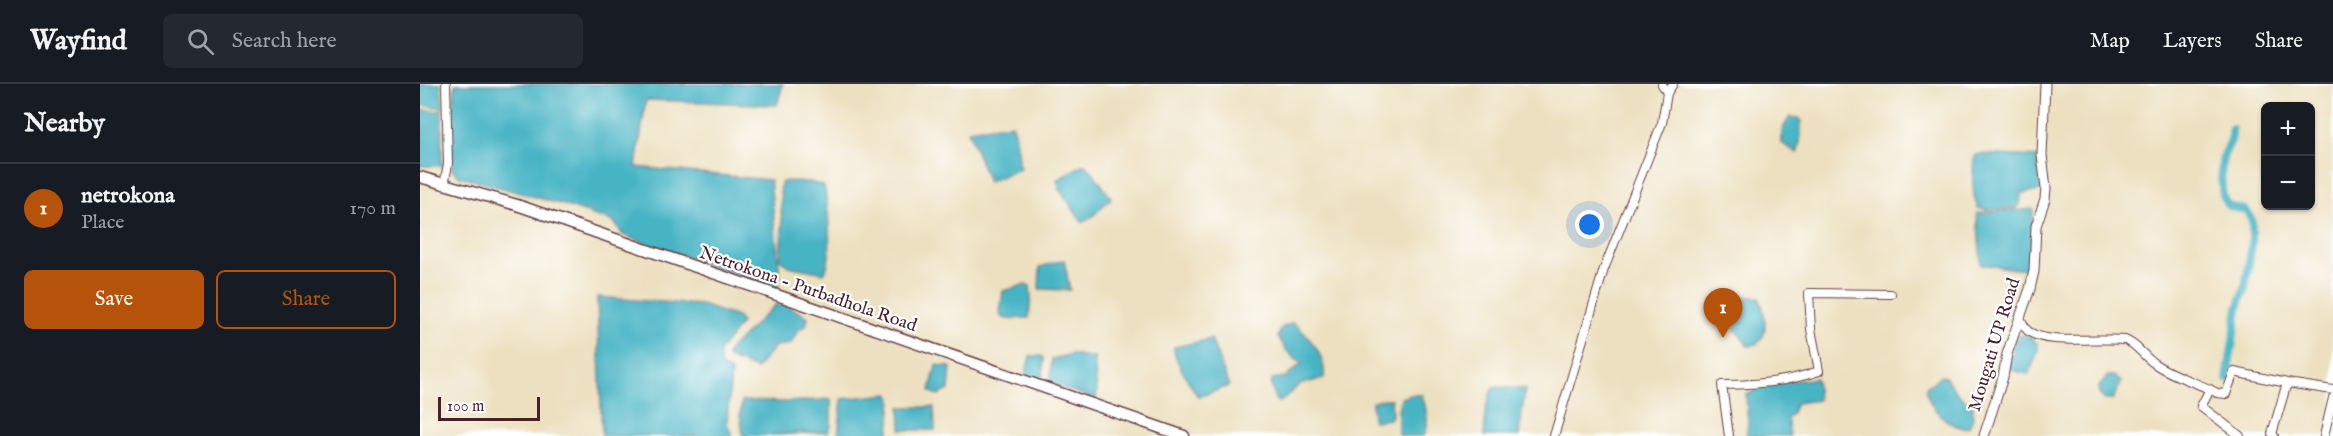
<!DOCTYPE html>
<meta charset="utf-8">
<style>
body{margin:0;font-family:"IM FELL English",serif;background:#242831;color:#f1f3f6}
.controls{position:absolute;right:18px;top:18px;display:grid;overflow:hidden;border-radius:9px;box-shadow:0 2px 4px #0004}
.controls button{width:54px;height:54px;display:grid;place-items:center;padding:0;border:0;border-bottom:2px solid #363941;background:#171b24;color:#f1f3f6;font:30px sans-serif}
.scale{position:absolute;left:18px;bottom:15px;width:102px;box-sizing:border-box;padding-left:6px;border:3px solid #4a1f2b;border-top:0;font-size:16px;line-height:21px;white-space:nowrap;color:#4a1f2b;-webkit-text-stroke:4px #fff;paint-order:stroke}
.you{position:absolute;left:1170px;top:141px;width:21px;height:21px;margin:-15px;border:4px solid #fff;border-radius:50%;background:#1a73e8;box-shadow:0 0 0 9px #1a73e833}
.badge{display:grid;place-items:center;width:39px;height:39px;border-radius:50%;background:#b45309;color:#fff;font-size:20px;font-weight:700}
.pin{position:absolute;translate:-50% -50px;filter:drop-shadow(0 2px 3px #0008)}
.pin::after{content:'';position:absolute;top:32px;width:21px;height:18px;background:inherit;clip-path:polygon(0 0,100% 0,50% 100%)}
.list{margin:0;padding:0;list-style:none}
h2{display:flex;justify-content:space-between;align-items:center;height:78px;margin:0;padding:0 24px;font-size:26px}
h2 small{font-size:20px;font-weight:400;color:#9ea1a6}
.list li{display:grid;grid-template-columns:39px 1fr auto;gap:18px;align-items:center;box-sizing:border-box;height:90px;padding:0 24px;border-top:2px solid #363941}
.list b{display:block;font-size:22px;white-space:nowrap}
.list p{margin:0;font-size:20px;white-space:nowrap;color:#9ea1a6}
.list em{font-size:20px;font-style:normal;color:#9ea1a6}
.actions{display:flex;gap:12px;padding:18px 24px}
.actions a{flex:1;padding:14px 0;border:2px solid #b45309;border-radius:9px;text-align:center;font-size:21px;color:#b45309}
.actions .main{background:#b45309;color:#fff}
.icon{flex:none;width:33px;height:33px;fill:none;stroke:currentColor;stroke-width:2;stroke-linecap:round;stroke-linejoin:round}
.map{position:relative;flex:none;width:1913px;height:352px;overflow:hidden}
header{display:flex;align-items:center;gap:36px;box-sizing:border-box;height:84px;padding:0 30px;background:#171b24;border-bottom:2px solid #363941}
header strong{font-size:28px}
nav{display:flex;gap:33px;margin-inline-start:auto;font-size:21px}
.search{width:420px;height:54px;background:#242831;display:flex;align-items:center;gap:15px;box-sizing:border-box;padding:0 21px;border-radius:9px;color:#9ea1a6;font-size:22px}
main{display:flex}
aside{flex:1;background:#171b24}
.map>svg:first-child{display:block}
.water{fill:#47b4c4;stroke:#486a78;stroke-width:1.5}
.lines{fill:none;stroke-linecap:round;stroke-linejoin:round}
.canal{stroke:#47b4c4;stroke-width:8}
.minor-casing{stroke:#623c41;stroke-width:10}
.tertiary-casing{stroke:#623c41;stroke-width:11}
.secondary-casing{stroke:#623c41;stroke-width:13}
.minor{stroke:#fff;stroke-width:8}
.tertiary{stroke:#fff;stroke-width:9}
.secondary{stroke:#fff;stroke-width:10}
.labels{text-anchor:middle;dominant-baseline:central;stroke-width:4.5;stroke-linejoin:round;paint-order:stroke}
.street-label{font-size:18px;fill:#4a1f2b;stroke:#fff}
</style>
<header>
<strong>Wayfind</strong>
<div class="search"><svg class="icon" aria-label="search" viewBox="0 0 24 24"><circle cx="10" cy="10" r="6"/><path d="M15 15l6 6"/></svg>Search here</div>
<nav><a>Map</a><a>Layers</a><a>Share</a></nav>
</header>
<main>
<aside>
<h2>Nearby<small></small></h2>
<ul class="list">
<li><span class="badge">1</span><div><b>netrokona</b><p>Place</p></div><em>170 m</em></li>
</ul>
<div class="actions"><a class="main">Save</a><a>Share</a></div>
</aside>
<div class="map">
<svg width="1913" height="352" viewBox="0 0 1913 352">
<rect width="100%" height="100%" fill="#fff"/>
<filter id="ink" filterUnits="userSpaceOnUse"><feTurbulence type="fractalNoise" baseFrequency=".0167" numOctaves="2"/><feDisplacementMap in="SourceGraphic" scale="12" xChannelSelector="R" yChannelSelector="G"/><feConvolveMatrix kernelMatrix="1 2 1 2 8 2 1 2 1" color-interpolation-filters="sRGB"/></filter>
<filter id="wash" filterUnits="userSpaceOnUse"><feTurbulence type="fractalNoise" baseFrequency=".008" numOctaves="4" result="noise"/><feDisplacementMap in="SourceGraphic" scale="24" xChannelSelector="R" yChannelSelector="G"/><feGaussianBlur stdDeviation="1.35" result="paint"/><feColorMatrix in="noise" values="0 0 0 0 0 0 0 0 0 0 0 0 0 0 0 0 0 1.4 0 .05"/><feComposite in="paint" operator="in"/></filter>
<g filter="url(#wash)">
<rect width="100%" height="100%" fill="#ede0c0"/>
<path class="water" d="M0 0H21L23 24 0 21Z
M35 0H363L357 21 226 16 216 83 350 96 360 192 357 204 203 151 194 138 144 121 39 92 32 86 33 23Z
M0 26 22 27V82H0Z
M1370 33 1377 34 1381 36 1380 61 1377 69 1362 59V46Z
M592 40C597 48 599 74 600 85L568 98 548 46Z
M1559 70 1617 73 1621 107 1601 109 1600 120 1597 124 1566 126 1558 124C1551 109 1553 89 1554 73Z
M664 80 672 87 691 114 672 133 662 138 640 106 637 96Z
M369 97 390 98 404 102C408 120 414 176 404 189L368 182 360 175 362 141 360 103 362 98Z
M1613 125 1610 184 1596 185 1561 180 1557 129Z
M644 176 650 206 619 205 620 183Z
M604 201 610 202 611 212 609 234 587 235 581 233 580 228 583 207Z
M1324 212 1339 214C1344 225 1350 250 1338 259 1335 261 1331 261 1328 262L1311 240 1314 213Z
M177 213 281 221 318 233 321 239 299 268 301 282 311 288 307 339 312 352H182Z
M355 221H366L388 233 386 242 378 246 371 260 355 262 336 285 308 274 307 271 310 265Z
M873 239C889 251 907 274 904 294L879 301 860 318 855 315 851 301 853 295 866 293 881 280 866 266 858 252 862 243Z
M1600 251 1609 252 1618 260V267L1609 290 1595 287 1589 283 1595 254Z
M791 255 809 302 778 313C771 300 753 276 754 263Z
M652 270 674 274 677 308 676 315 637 302 630 298 632 275Z
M610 272H622L624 275 622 297 605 292Z
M516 281 531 283 529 306 518 311 510 307Z
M1521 292 1525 293 1539 311 1553 322V334L1549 343C1531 347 1505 321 1506 303Z
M1688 292H1694L1701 298 1693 315H1684L1679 310 1678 304Z
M1396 294 1398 316 1376 319 1371 331 1367 334 1370 352H1326L1328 340 1326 311 1349 300Z
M1073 303 1105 305 1099 352H1064L1066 323Z
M469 310 472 315 469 349 461 352H418L422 315Z
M990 311H1002C1006 322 1010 342 1004 352H981L978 350V326L981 314Z
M411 315V341L408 348C379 349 351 352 323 352L320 330 322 317 370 318Z
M964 315H971L972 331 969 335 953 337 952 318Z
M480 323H514L515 346H481Z"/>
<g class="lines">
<path class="canal" d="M1807 295 1818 224 1825 204 1832 159V136L1826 126C1820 125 1813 124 1808 121 1800 114 1800 81 1804 71 1808 62 1813 56 1812 45"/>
</g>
</g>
<g filter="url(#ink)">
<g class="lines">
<g class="minor-casing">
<path id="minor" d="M1242 0 1247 9
M24 101 28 80 26 0
M1600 234C1602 237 1604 243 1607 246 1623 262 1682 253 1705 256 1717 260 1724 273 1735 280 1754 293 1777 298 1797 309L1806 310 1814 288 1867 299 1913 306
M1790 305 1781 322 1820 352
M1134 352 1184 185 1242 39 1247 9 1253 0
M1309 352 1302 301C1335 301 1368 298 1399 287L1391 245 1389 209 1471 210
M1854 352 1852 350 1867 299
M1904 352 1913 314"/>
</g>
<g class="tertiary-casing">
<path id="tertiary" d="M1564 352 1583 293 1587 270 1610 205 1614 187 1616 142 1625 115 1626 104 1622 71 1625 0"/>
</g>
<g class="secondary-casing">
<path id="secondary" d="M0 93 97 121 764 352"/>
</g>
<use href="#minor" class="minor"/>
<use href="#tertiary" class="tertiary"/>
<use href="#secondary" class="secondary"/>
</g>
</g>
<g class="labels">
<g class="street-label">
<text transform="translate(388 206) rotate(19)">Netrokona - Purbadhola Road</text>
<text transform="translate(1575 261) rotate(-73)">Mougati UP Road</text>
</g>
</g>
</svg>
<div class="controls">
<button>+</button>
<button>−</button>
</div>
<div class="scale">100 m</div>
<div class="you"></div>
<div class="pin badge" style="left:1303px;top:254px">1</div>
</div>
</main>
